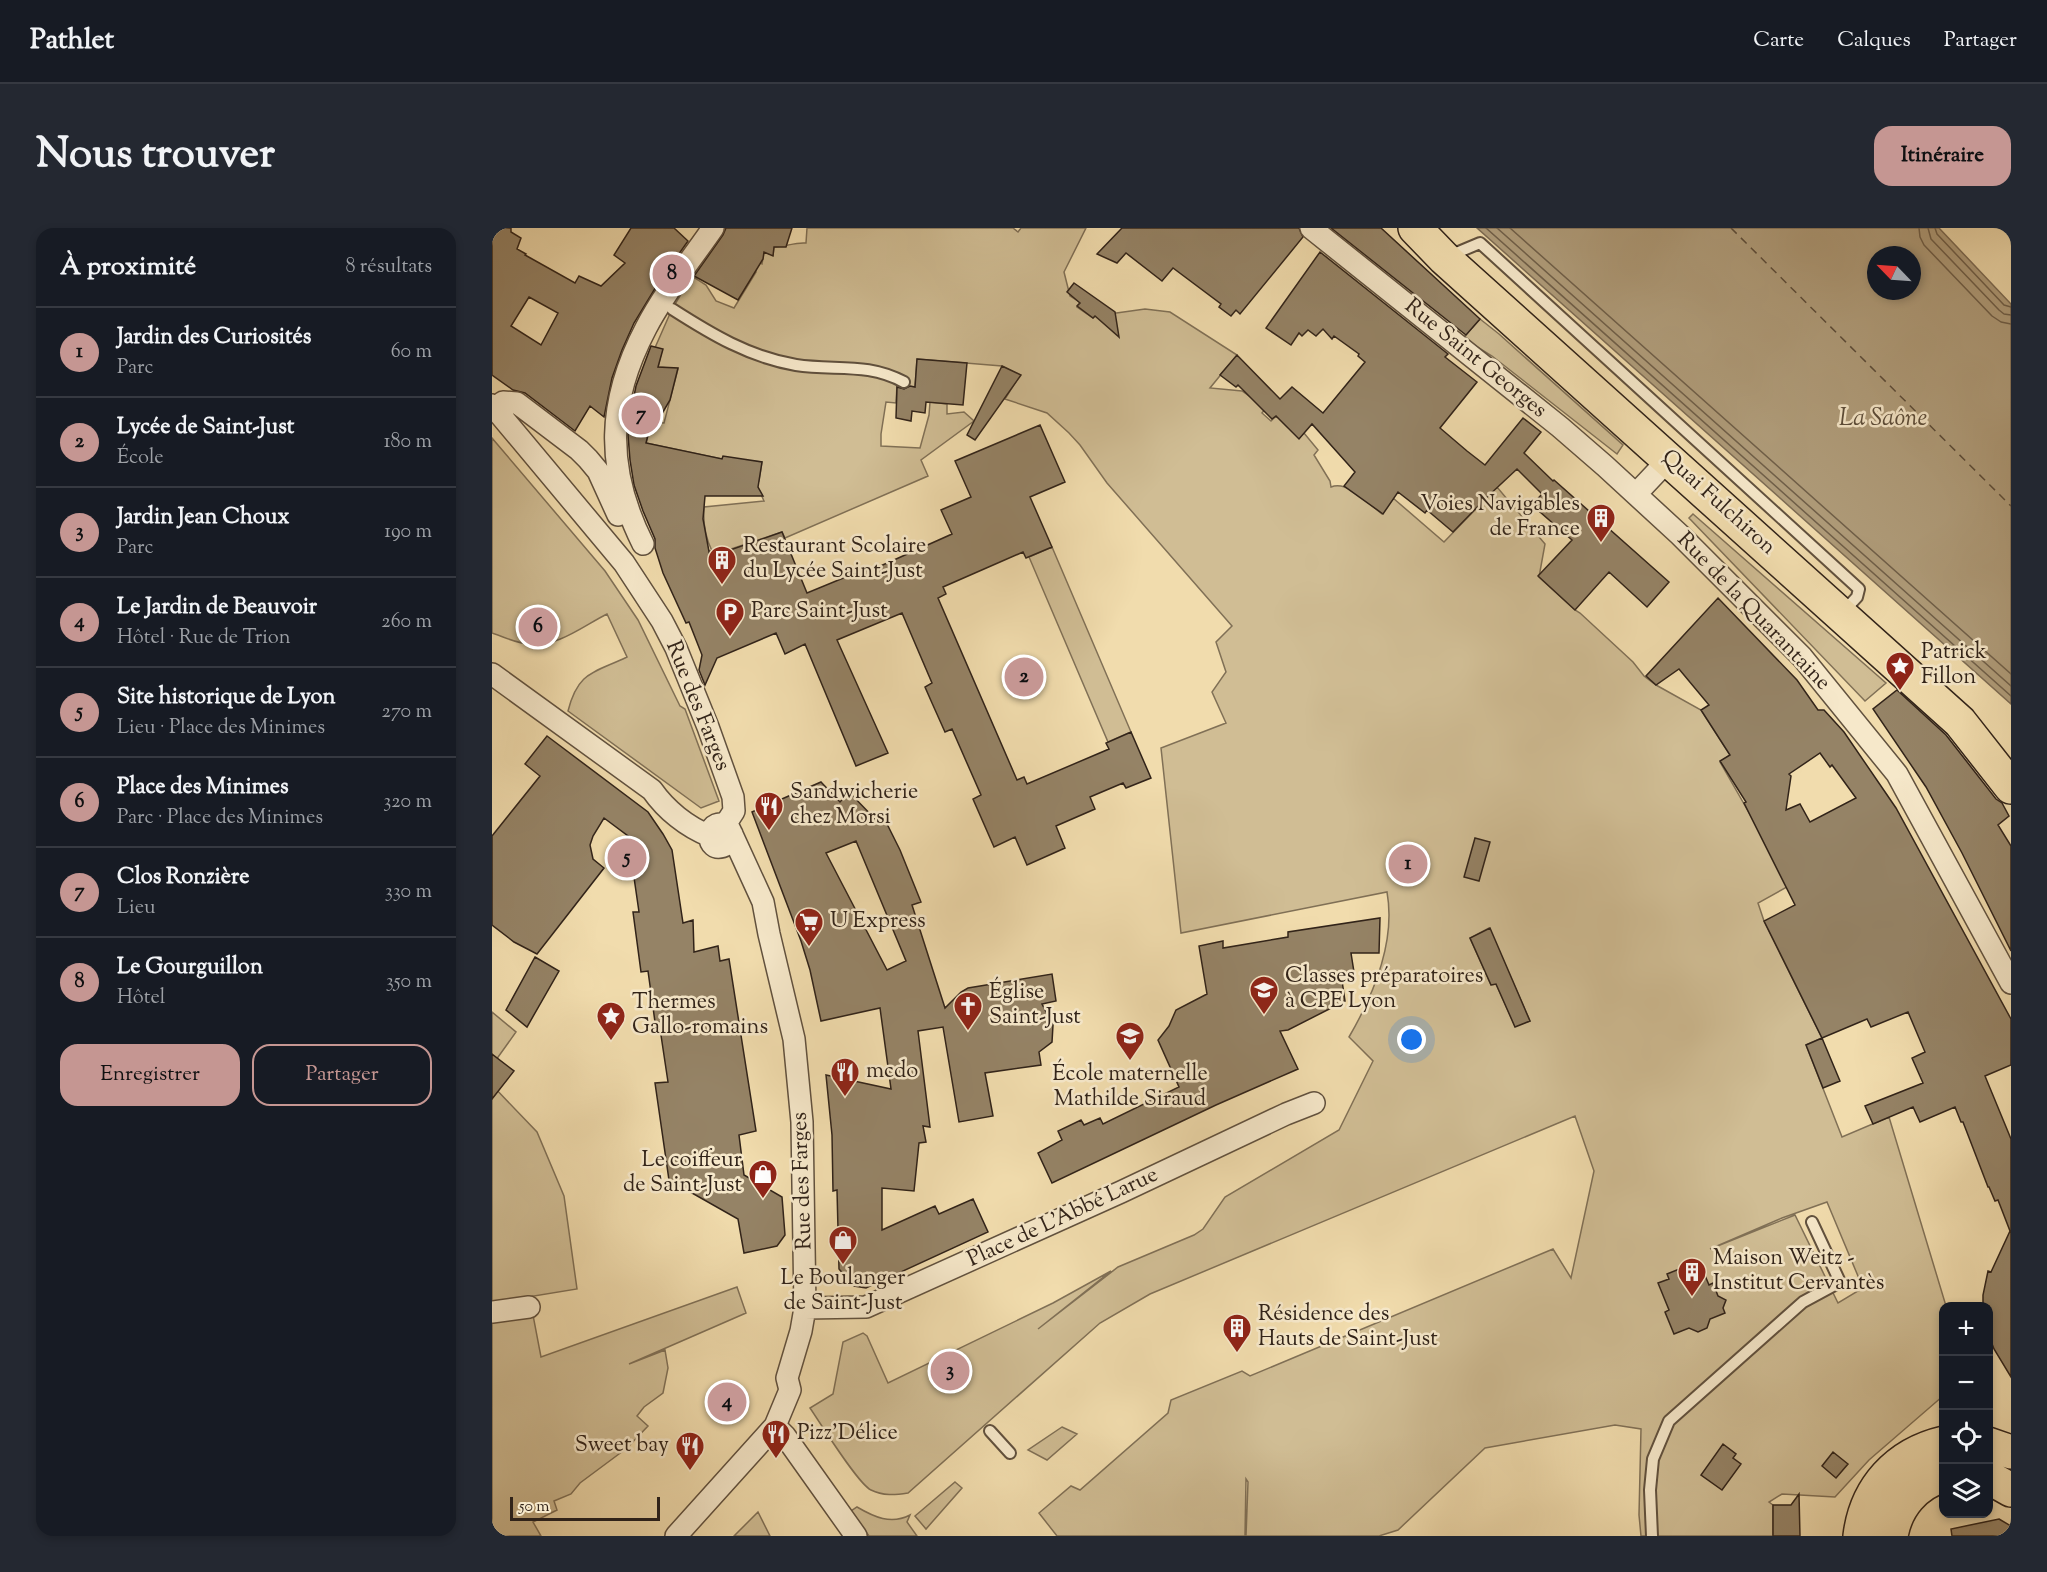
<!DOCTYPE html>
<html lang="fr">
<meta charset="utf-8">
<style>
body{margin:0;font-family:"Sorts Mill Goudy",serif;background:#242831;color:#f1f3f6}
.controls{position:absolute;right:18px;bottom:18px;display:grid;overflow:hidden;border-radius:12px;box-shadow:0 3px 9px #0003}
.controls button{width:54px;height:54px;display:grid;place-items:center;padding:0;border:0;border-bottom:2px solid #363941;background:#171b24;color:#f1f3f6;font:30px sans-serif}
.compass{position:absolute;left:1375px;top:18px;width:54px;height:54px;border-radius:50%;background:#171b24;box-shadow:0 3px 9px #0003;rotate:295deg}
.scale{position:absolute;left:18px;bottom:15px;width:150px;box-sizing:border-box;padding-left:6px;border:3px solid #312319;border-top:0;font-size:16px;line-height:21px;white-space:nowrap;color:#312319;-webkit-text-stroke:4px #f6e8ca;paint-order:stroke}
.you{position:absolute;left:920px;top:812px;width:21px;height:21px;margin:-15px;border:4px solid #fff;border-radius:50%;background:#1a73e8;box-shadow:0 0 0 9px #1a73e833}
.badge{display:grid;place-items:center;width:39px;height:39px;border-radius:50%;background:#c59692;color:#111;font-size:20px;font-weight:700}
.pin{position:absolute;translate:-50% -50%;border:3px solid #fff;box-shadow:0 2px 6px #0006}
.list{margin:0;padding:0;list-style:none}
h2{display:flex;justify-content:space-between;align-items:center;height:78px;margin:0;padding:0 24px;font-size:26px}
h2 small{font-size:20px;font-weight:400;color:#9ea1a6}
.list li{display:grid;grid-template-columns:39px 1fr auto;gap:18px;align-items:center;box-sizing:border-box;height:90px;padding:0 24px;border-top:2px solid #363941}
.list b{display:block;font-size:22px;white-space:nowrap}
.list p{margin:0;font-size:20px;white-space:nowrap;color:#9ea1a6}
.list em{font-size:20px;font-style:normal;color:#9ea1a6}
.actions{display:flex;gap:12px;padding:18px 24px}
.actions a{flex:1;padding:14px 0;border:2px solid #c59692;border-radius:18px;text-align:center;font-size:21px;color:#c59692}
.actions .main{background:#c59692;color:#111}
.icon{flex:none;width:33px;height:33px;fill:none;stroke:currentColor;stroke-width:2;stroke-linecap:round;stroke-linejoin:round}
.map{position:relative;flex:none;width:1519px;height:1308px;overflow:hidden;border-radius:18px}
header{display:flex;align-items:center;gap:36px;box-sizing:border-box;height:84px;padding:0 30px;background:#171b24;border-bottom:2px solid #363941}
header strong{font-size:28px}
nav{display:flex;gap:33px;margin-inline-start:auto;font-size:21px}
.intro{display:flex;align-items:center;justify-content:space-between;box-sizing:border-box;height:144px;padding:0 36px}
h1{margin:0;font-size:42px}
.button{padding:15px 27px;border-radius:18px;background:#c59692;color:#111;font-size:21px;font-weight:700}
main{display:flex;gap:36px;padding:0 36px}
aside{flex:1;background:#171b24;border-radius:18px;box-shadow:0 3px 9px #0003}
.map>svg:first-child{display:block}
.green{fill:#d0bd94;stroke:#807056;stroke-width:1.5;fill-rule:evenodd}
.water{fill:#b09d7b;stroke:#7d6c54;stroke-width:1.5;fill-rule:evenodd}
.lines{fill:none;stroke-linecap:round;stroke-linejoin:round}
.shore{stroke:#70604a;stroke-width:1.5}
.ferry{stroke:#5d4e3b;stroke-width:1.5;stroke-dasharray:8 6;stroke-linecap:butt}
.building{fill:#958366;stroke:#312319;stroke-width:1.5;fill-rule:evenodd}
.lane-casing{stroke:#61513e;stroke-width:14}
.street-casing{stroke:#61513e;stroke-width:24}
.primary-casing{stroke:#312319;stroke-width:36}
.lane{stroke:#f6e8ca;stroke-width:10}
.street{stroke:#f6e8ca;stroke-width:21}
.primary{stroke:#f1dcad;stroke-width:33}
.labels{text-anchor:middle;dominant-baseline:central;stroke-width:5;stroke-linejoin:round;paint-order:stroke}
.street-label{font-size:22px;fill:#312319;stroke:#f6e8ca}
.poi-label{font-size:22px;fill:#312319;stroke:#f6e8ca;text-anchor:start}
.water-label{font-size:24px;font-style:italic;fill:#5d4e3b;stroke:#f6e8ca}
</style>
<header>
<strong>Pathlet</strong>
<nav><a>Carte</a><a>Calques</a><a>Partager</a></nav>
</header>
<div class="intro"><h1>Nous trouver</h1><a class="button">Itinéraire</a></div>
<main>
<aside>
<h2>À proximité<small>8 résultats</small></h2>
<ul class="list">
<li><span class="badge">1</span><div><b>Jardin des Curiosités</b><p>Parc</p></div><em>60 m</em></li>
<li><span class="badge">2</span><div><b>Lycée de Saint-Just</b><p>École</p></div><em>180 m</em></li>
<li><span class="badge">3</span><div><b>Jardin Jean Choux</b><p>Parc</p></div><em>190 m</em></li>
<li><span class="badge">4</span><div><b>Le Jardin de Beauvoir</b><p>Hôtel · Rue de Trion</p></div><em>260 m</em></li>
<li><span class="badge">5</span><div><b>Site historique de Lyon</b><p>Lieu · Place des Minimes</p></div><em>270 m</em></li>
<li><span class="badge">6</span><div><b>Place des Minimes</b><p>Parc · Place des Minimes</p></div><em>320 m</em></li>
<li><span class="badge">7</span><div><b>Clos Ronzière</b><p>Lieu</p></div><em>330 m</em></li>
<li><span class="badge">8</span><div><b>Le Gourguillon</b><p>Hôtel</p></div><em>350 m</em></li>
</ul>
<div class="actions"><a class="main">Enregistrer</a><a>Partager</a></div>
</aside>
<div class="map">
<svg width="1519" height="1308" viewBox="0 0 1519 1308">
<rect width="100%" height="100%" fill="#f1dcad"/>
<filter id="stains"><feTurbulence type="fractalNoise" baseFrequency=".00333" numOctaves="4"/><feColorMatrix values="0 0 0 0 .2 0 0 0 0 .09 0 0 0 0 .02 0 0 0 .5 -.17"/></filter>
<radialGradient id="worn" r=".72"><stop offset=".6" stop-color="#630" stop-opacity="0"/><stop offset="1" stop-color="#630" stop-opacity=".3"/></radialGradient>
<path class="green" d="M315 0H521L526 4 529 0H594L572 44 578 68 588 74 585 79 601 90 603 88 653 81 678 84 745 127 718 160 750 163 774 180 770 185 779 193 784 188 812 205 826 222 822 227 838 253 839 259C856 252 877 276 890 286L901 270 952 314 1005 259 1053 316 1047 349 1083 382 1088 385 1141 434 1152 448 1164 457 1209 482 1238 527 1228 534 1271 609 1295 659 1266 675 1272 693 1330 810 1314 817 1350 909 1397 889 1454 1078H1452L1451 1168 1377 1232 1343 1269 1290 1266 1277 1274 1281 1277V1308H1149L1147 1287 1149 1201 1123 1197 993 1220 906 1302 887 1308H754L756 1254 754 1251 753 1308H565L547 1285 579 1258 588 1262 676 1185 679 1172 750 1143 758 1148 1061 1021 1079 1050 1102 943 1083 888 658 1066 608 1095 416 1265C403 1267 391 1268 379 1262 366 1256 329 1196 318 1180L341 1166 351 1114 371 1105 375 1108 396 1155 561 1075 619 1043 546 1101 626 1039 702 1007 711 1001 733 969 847 902 881 833 857 809C882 766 904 714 895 664L689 705 669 520 734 495 720 464 734 444 724 414 740 398 615 255 588 217 577 205 555 185 513 171 528 147 510 138 425 131 423 159 405 157 404 175 394 174 389 206V218L428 220 437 187 438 174 455 176V186L472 184 482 193 429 232 436 248 293 310 290 304 215 329 213 322 220 323C213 309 211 294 212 279L272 273 263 253H267L270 234 230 231 154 215 159 194 172 195 186 141 166 139 170 122H162L180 81 200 48 214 57 224 73 242 80 264 44 262 32 270 36 272 24 281 27 282 19C294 19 302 14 314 15ZM997 700 1038 793 1023 798 1004 756 999 757 978 710ZM1335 974 1371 1060 1346 1075 1303 987 1218 1021 1290 990Z
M988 91 1007 106 1131 217 1125 226 1000 128 971 110Z
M0 210 113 343 146 392 188 478 193 481 227 573 209 580 76 483C86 443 102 445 135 429L115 386C91 398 65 420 36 416 24 415 12 409 0 405Z
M1201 286 1394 455 1373 473 1197 290Z
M560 319 639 504 616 514 537 329Z
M0 784 24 804 4 832 0 829Z
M0 857 45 904 72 968 85 1061 0 1075Z
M245 1059 254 1085 137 1136 173 1122 176 1140 171 1165 152 1179 145 1188 156 1198 135 1220 88 1255 79 1266 62 1273 65 1282 41 1294 49 1308H0V1093L41 1087 49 1129Z
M570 1199 585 1206 555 1232 536 1222Z
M463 1254 470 1260 434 1301 423 1288Z
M365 1279C382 1289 399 1297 418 1287L415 1294 425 1308H377L359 1283Z
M266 1284 278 1308H242Z"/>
<path class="water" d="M985 0H1447L1519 76V476ZM1384 27H1420V63H1384Z"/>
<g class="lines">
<path class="shore" d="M994 0 1519 468
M1005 0 1519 458
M1018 0 1519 446
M1427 0 1428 9 1432 17 1500 88 1509 94 1519 96
M1436 0 1439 11 1507 82 1512 86 1519 87
M1443 0 1445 6 1512 77 1519 79"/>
<path class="ferry" d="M1239 0 1519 278"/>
</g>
<path class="building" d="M0 0H19V4L29 10 25 21 34 26 33 27 83 55 87 48 109 58 133 35 122 27 139 0H182L196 13 167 54 142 95 130 122 120 150 112 189 98 178 83 203 33 165 21 162 0 147ZM37 69 66 85 49 117 19 98Z
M234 0H300L294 19H282L281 28 272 24 271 31 246 72 202 48 231 7Z
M630 0H807L811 9 748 86 744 82 739 88 727 79 729 76 681 40 670 53 634 25 625 35 605 26Z
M839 0H889L988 91 974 107Z
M828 24 956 126 953 129 985 154 948 200 975 223 993 237 1031 190 1049 204 1032 225 1061 253 1062 252 1177 354 1155 379 1117 344 1083 382 1046 348 1080 312 1040 277 1050 266 1025 241 994 270 961 304 935 282 933 285 906 264 891 286 852 258 863 244 820 196 807 211 784 188 780 191 746 157 744 159 728 147 745 127 788 171 800 159 831 185 873 134 866 128 867 126 842 108 840 111 831 101 824 108 816 102 810 108 807 105 799 117 774 100Z
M582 55 623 84 627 109 603 88 601 90 585 78 588 75 575 64Z
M159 118 171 121 166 139 186 140 178 172 171 184 163 180 154 215 230 231 231 228 270 234 266 259 271 268H213L211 291 218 329 290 304 315 365 361 346 384 340 460 306 449 282 479 269 463 233 548 197 573 254 538 269 560 319 534 330 531 324 451 359 454 366 446 370 525 552 532 549 535 556 617 521 614 515 639 504 659 550 634 560 631 555 598 569 603 581 564 598 573 620 535 637 523 609 502 619 481 571 489 567 460 501 453 504 440 475 433 459 440 455 410 385 345 412 396 525 364 538 313 416 293 426 284 405 225 430 213 457 207 442 210 427 197 394 194 395 171 345 163 320V311L151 283 142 257 138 232 136 207 139 183 144 158Z
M425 131 475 135 471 177 434 174 433 185 420 183 419 193 404 190 405 159 412 161 418 158 423 159Z
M510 138 529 147 483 212 475 207Z
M1226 370 1305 452 1326 482H1332L1352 504 1404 580 1519 791V837L1493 848 1519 911V1149L1502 1121 1497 1108V1078H1491V1067L1496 1043 1499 1044 1518 1003 1506 972 1503 973 1497 959H1496L1471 894H1469L1463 879 1428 894 1421 879 1381 896 1373 878 1431 855 1420 830 1433 824 1416 784 1379 799 1375 791 1330 810 1272 693 1303 677 1252 575 1254 574 1228 533 1238 527 1209 482 1217 477 1187 441 1164 457 1154 448ZM1328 525 1338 539 1340 537 1364 570 1318 594 1308 576 1294 582 1299 548 1297 546Z
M1405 462 1454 507 1504 571 1510 575 1517 588 1506 597 1519 618V723L1470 625 1434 559 1381 481Z
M55 508 156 584 171 606 180 622 191 695 201 692 202 724 226 718 228 733 237 731 264 903 247 907 252 947 290 969 293 1007 285 1018 252 1025 246 991 177 952 163 855 176 854 167 794H163L156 743 149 744 141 684H147L136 608 112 590 101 608 98 617 101 631 112 640 45 726 22 714 0 697V608L48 548 33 536Z
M329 554 348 574 357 564 387 595 393 592 408 622 429 674 420 677 453 780 469 764 476 760 560 746 564 773 550 776 561 797 560 814 547 824 549 837 493 845 501 888 467 894 451 799 426 803 438 899 431 898 434 914 427 915 422 963 390 960V1002L443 978 447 986 481 971 496 1004 374 1060 362 1058 347 1041 345 962 341 963 340 907 334 847 399 861 388 780 329 793 318 742 309 713 260 584ZM364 613 414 733 395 742 334 625Z
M983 610 998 614 987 653 972 649Z
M888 690 887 725H859L862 744 849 746 853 773 796 802 788 803 806 841 724 877 560 955 546 925 570 912 566 903 589 892 592 897 608 890 611 896 687 859 666 812 677 798 684 782 715 766 707 718 731 713V720L796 709V704Z
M998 700 1038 793 1023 799 1004 756 999 757 978 710Z
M43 729 67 743 35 799 14 782Z
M1330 810 1348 853 1331 860 1314 817Z
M0 826 22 843 0 871Z
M1207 1033 1217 1057 1221 1055 1226 1068 1234 1072 1231 1080 1233 1085 1218 1091 1215 1100 1206 1104 1197 1100 1182 1106 1173 1084 1177 1082 1166 1055 1177 1051 1175 1046Z
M1231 1216 1244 1226 1241 1230 1249 1236 1230 1262 1209 1247Z
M1341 1224 1356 1236 1344 1250 1330 1238Z
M1307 1266 1308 1308H1281V1277H1299Z
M1507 1291 1519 1298V1308H1460L1459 1301Z"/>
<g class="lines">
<g class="lane-casing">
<path id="lane" d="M957 28 988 15 1367 361 1365 369 1351 384
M180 81C219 106 257 129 304 137 343 143 375 134 412 154
M498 1203 518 1225
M1160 1308 1158 1262 1161 1231 1177 1193 1311 1074 1348 1054 1320 994"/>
</g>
<g class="street-casing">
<path id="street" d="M819 0 1068 199 1113 238 1188 307 1310 429 1405 546 1519 755
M0 177 132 335 170 393 184 420 216 499 241 569 242 583 233 597
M3 181 11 174 25 175 87 222 96 231 106 243 126 287
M1144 266 1177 231
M151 316C113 240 115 174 154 100 172 65 199 32 221 0
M0 446 160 562C174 582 195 599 218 608
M313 1080 374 1079 629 964 794 886 822 875
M0 1084 37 1079
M283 1198 293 1208 364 1308
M184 1308 283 1198 298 1162 295 1150 309 1103 313 1080 310 894 302 811 277 706 271 674 238 602C216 579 208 632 236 616L240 606"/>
</g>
<g class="primary-casing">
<path id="primary" d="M923 0 952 30 1468 494 1519 559
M1496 1216 1519 1224
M1496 1249 1519 1262
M1368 1308C1374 1260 1405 1226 1452 1215
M1399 1308C1404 1278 1423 1256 1452 1247"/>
</g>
<use href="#lane" class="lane"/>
<use href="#street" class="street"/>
<use href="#primary" class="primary"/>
</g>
<defs>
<g id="building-pin" transform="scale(1.5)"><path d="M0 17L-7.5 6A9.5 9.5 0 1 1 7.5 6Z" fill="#8f2418" stroke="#f6e8ca"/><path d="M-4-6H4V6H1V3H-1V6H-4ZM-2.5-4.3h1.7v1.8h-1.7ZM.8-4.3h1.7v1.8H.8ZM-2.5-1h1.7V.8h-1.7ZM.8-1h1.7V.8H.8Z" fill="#fff"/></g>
<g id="parking-pin" transform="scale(1.5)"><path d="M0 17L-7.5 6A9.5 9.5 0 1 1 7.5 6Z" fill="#8f2418" stroke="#f6e8ca"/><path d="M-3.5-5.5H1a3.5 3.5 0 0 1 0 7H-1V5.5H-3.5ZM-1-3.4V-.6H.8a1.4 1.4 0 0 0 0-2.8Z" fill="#fff"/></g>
<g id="sight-pin" transform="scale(1.5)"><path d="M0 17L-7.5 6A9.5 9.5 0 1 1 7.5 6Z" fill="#8f2418" stroke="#f6e8ca"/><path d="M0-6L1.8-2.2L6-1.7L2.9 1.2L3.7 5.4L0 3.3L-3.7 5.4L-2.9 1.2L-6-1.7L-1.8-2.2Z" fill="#fff"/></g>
<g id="restaurant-pin" transform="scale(1.5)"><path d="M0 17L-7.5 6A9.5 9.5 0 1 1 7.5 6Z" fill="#8f2418" stroke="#f6e8ca"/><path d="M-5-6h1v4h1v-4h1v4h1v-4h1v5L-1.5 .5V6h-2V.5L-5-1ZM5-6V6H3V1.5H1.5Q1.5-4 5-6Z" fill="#fff"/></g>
<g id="supermarket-pin" transform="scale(1.5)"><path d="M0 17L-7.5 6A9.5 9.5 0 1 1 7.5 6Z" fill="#8f2418" stroke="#f6e8ca"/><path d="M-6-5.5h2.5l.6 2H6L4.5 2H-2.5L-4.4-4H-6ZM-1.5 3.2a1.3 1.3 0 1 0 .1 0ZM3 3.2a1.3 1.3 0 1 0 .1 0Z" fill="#fff"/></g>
<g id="university-pin" transform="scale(1.5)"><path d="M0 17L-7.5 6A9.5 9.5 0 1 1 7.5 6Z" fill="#8f2418" stroke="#f6e8ca"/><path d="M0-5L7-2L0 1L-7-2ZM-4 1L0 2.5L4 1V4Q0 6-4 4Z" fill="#fff"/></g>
<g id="church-pin" transform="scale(1.5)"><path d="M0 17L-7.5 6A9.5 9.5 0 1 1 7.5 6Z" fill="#8f2418" stroke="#f6e8ca"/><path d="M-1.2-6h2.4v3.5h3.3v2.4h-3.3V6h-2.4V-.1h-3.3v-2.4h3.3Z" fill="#fff"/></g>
<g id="school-pin" transform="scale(1.5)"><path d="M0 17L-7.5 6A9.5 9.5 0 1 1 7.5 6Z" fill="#8f2418" stroke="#f6e8ca"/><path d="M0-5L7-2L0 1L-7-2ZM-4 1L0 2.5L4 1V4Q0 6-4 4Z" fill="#fff"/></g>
<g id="shop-pin" transform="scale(1.5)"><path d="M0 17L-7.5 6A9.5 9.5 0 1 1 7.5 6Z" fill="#8f2418" stroke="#f6e8ca"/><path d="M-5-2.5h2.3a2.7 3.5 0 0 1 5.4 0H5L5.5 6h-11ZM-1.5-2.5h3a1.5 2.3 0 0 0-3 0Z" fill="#fff"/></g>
</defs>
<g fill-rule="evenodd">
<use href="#building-pin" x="1109" y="290"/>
<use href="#building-pin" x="230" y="332"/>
<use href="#parking-pin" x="238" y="384"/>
<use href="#sight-pin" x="1408" y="438"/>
<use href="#restaurant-pin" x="277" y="578"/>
<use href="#supermarket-pin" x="317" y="694"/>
<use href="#university-pin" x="772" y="762"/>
<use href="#church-pin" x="476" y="778"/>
<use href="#sight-pin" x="119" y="788"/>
<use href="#school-pin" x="638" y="808"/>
<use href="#restaurant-pin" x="353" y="844"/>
<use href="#shop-pin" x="271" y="946"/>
<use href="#shop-pin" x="351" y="1012"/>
<use href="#building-pin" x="1200" y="1044"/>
<use href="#building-pin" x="745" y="1100"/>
<use href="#restaurant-pin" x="284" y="1206"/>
<use href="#restaurant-pin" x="198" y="1218"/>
</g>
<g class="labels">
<g class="street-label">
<text transform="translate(983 131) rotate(39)">Rue Saint Georges</text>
<text transform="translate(1226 275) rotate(42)">Quai Fulchiron</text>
<text transform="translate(1261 384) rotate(46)">Rue de la Quarantaine</text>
<text transform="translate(205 478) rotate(68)">Rue des Farges</text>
<text transform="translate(311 953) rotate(-92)">Rue des Farges</text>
<text transform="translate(571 990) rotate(-25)">Place de L'Abbé Larue</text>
</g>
<g class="poi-label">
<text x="1088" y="277" text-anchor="end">Voies Navigables<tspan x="1088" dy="25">de France</tspan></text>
<text x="251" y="319">Restaurant Scolaire<tspan x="251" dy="25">du Lycée Saint-Just</tspan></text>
<text x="259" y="384">Parc Saint-Just</text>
<text x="1429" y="425">Patrick<tspan x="1429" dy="25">Fillon</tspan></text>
<text x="298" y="565">Sandwicherie<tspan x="298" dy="25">chez Morsi</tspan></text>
<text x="338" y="694">U Express</text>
<text x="793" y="749">Classes préparatoires<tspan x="793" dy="25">à CPE Lyon</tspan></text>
<text x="497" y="765">Église<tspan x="497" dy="25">Saint-Just</tspan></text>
<text x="140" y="775">Thermes<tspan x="140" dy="25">Gallo-romains</tspan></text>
<text x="374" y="844">mcdo</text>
<text x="638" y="847" text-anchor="middle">École maternelle<tspan x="638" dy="25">Mathilde Siraud</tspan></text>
<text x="250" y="933" text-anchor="end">Le coiffeur<tspan x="250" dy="25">de Saint-Just</tspan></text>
<text x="1221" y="1031">Maison Weitz -<tspan x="1221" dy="25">Institut Cervantès</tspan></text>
<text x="351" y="1051" text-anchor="middle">Le Boulanger<tspan x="351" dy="25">de Saint-Just</tspan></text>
<text x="766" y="1087">Résidence des<tspan x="766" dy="25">Hauts de Saint-Just</tspan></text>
<text x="305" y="1206">Pizz'Délice</text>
<text x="177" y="1218" text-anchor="end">Sweet bay</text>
</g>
<g class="water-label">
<text x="1391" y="191">La Saône</text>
</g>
</g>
<rect width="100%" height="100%" filter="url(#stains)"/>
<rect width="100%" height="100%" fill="url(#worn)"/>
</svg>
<div class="controls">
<button>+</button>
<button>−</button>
<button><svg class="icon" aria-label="locate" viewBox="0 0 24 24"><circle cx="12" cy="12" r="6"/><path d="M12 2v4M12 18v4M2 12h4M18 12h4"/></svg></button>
<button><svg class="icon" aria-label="layers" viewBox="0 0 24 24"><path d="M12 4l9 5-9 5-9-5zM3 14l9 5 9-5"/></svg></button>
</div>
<svg class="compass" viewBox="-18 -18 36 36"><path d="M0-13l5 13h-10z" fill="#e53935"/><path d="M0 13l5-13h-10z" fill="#9ea1a6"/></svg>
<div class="scale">50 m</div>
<div class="you"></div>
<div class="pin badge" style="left:916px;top:636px">1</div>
<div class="pin badge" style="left:532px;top:449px">2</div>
<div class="pin badge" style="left:458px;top:1143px">3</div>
<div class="pin badge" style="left:235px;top:1174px">4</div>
<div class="pin badge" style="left:135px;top:630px">5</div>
<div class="pin badge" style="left:46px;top:399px">6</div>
<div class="pin badge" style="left:149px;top:187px">7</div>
<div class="pin badge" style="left:180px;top:46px">8</div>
</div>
</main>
